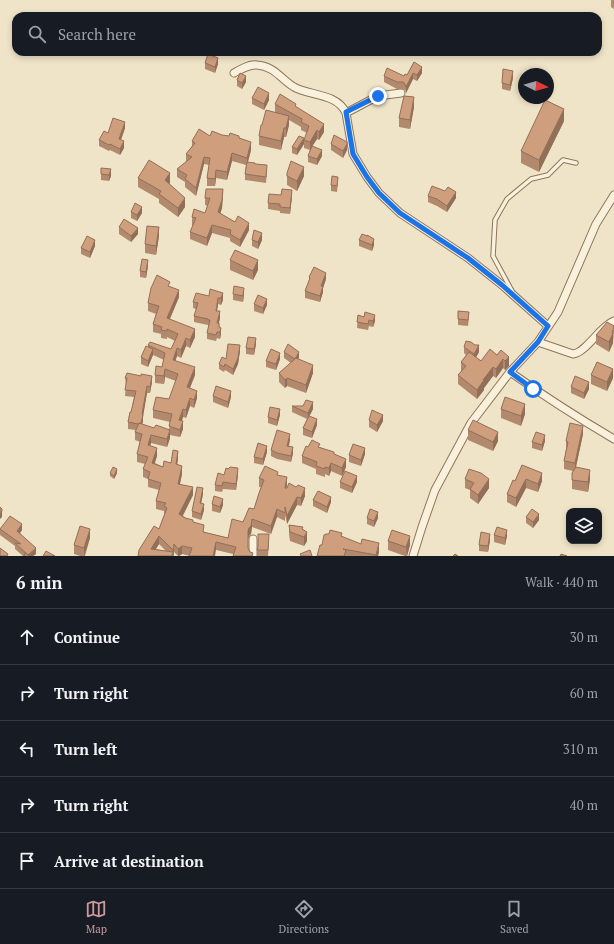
<!DOCTYPE html>
<meta charset="utf-8">
<style>
body{margin:0;font-family:"PT Serif",serif;background:#242831;color:#f1f3f6}
.controls{position:absolute;right:12px;bottom:12px;display:grid;overflow:hidden;border-radius:8px;box-shadow:0 2px 6px #0003}
.controls button{width:36px;height:36px;display:grid;place-items:center;padding:0;border:0;border-bottom:1px solid #363941;background:#171b24;color:#f1f3f6;font:20px sans-serif}
.compass{position:absolute;left:518px;top:68px;width:36px;height:36px;border-radius:50%;background:#171b24;box-shadow:0 2px 6px #0003;rotate:95deg}
.stop{position:absolute;width:12px;height:12px;margin:-9px;border:3px solid #1a73e8;border-radius:50%;background:#fff}
.stop.end{background:#1a73e8;border-color:#fff;box-shadow:0 1px 4px #0008}
.list{margin:0;padding:0;list-style:none}
h2{display:flex;justify-content:space-between;align-items:center;height:52px;margin:0;padding:0 16px;font-size:17px}
h2 small{font-size:13px;font-weight:400;color:#9ea1a6}
.list li{display:grid;grid-template-columns:26px 1fr auto;gap:12px;align-items:center;box-sizing:border-box;height:56px;padding:0 16px;border-top:1px solid #363941}
.list b{display:block;font-size:15px;white-space:nowrap}
.list em{font-size:13px;font-style:normal;color:#9ea1a6}
.icon{flex:none;width:22px;height:22px;fill:none;stroke:currentColor;stroke-width:2;stroke-linecap:round;stroke-linejoin:round}
.map{position:relative;flex:none;width:614px;height:556px;overflow:hidden}
.search{position:absolute;background:#171b24;box-shadow:0 2px 6px #0003;left:12px;right:12px;top:12px;height:44px;display:flex;align-items:center;gap:10px;box-sizing:border-box;padding:0 14px;border-radius:12px;color:#9ea1a6;font-size:15px}
.sheet{height:332px;background:#171b24}
nav{display:flex;justify-content:space-around;align-items:center;box-sizing:border-box;height:56px;border-top:1px solid #363941;background:#171b24;font-size:11px;color:#9ea1a6}
nav a{display:grid;justify-items:center;gap:2px}
nav .on{color:#cc999b}
.map>svg:first-child{display:block}
.lines{fill:none;stroke-linecap:round;stroke-linejoin:round}
.lane-casing{stroke:#8d765c;stroke-width:5.5}
.street-casing{stroke:#8d765c;stroke-width:9}
.lane{stroke:#faf1dc;stroke-width:3.5}
.street{stroke:#faf1dc;stroke-width:7}
.wall{fill:#b2896c;fill-rule:evenodd}
.shaded-wall{fill:#916f58}
.building{fill:#cf9f7d;stroke:#916f58}
.route{stroke:#1a73e8;stroke-width:5}
</style>
<div class="map">
<svg width="614" height="556" viewBox="0 0 614 556">
<rect width="100%" height="100%" fill="#f0e4c8"/>
<g class="lines">
<g class="lane-casing">
<path id="lane" d="M512 291 493 256 495 220 507 199 531 179 548 175 563 160 576 163"/>
</g>
<g class="street-casing">
<path id="street" d="M234 73C241 69 249 64 257 65 274 66 281 79 294 87 310 96 337 93 346 113L353 154 367 177 379 193 400 213 468 258 502 285 548 326
M346 113 378 96 401 93
M538 342 573 354C587 352 599 327 614 321
M510 372C544 396 578 418 614 439
M253 539V556
M413 556 422 527 435 490 471 423 510 372 538 342 558 312 596 224 614 195"/>
</g>
<use href="#lane" class="lane"/>
<use href="#street" class="street"/>
</g>
<path class="wall" d="M611 0H614V9L611 7Z
M414 62 422 73 417 81 413 79 406 93 405 90 403 89H397L384 82V76H404L407 75Z
M205 63 218 64 215 73 205 69Z
M513 78 510 91 502 89V83Z
M237 80 246 82 242 89 237 86Z
M252 98 269 100 264 110 252 104Z
M275 104 296 107 324 132 319 140 317 139 312 146 322 156 317 165 308 162V156L310 150 304 148V140L307 133 301 130V127L289 120V125L286 137H284L281 150 259 145V136L262 125 275 112Z
M414 107 410 129 399 127V118Z
M564 121 539 172 521 163V151Z
M125 128 121 140 124 148 120 155 110 150 109 151 99 146V140L108 133Z
M222 135 239 138 251 150 248 162 255 164 267 172 266 183 245 180V174L246 165 232 161 227 180 216 178 215 186H207V178L209 165 204 164 196 196 185 187V182L177 177V169L186 162V154L192 146V141L210 136Z
M304 144 297 155 292 153V147Z
M331 144 347 150 343 158 331 150Z
M101 168 111 176 109 181 101 180Z
M287 173 304 176 297 191 287 185Z
M138 178 170 183 169 184 185 207 178 217 159 203V199L138 187Z
M338 183 337 192 331 191V185Z
M292 196 290 214 280 213V211L268 209V203Z
M428 196 456 198 447 212 437 206 428 202Z
M223 197 222 208 220 214 249 230 240 247 230 241V238L212 233 207 246 190 239V232L193 225H192V217L205 213 208 206 205 205V198Z
M131 212 142 213 137 221 131 218Z
M119 227 138 234 131 242 119 234Z
M159 236 156 255 145 253V244Z
M367 236 374 245 372 251 359 246V240Z
M252 240H262L258 249 252 246Z
M95 246 90 258 81 254V248Z
M230 260 258 270 253 280 230 270Z
M148 266 146 278 140 277V271Z
M309 277 326 279 323 288V292L320 302 305 298V291L309 280Z
M170 286 179 297 170 319 195 337 190 348 186 346 181 358 177 356 175 361 195 375 190 388 197 398 194 408 190 406 186 418 183 417 182 421 183 429 180 437 170 435V438L167 447 151 443 150 446 157 456 155 463 163 467 171 463 178 459 177 464 182 474 180 484 193 495 183 516 193 522 204 532 228 538 254 509 261 487H259V478L278 476 287 485 286 488 305 496 301 506 297 505 287 524 285 515V521L277 517 271 534 252 527 251 534 249 536 248 539V548L253 556 233 554 216 550 190 556 182 554 179 556H178L174 552V556H138L159 529 164 515V511L156 509V501L159 490 148 487V479L143 477V469L145 464 137 462V454L140 442 135 440V432L136 430 128 429V422L131 412 134 397 125 396 126 384 125 378 152 382 150 393H147L143 415V421L142 424 154 428 169 429 170 422 153 418V410L169 399 176 381 165 377 164 384 155 383V375L162 367 164 360 153 355 148 367 141 364V357L148 347V345L171 349 175 341 167 337V339L161 338V334L153 332V324L156 314 148 311V303ZM159 544 166 551 156 549Z
M223 293V300L221 305 218 304 217 311 220 318 219 323 221 334 220 339 217 338 216 341 207 339V333L209 327 208 326V325L194 322V316L196 309 193 308V302L209 296Z
M233 294H244L243 302 233 300Z
M254 304 267 305 263 314 254 311Z
M358 315 375 321 373 327 369 326 368 330 357 328Z
M469 318 468 326 458 325V319Z
M596 335 613 339V343L609 352 596 344Z
M256 344 254 355 246 354V348Z
M464 347 479 352 476 357 481 361 497 355 501 350 509 366 505 370 503 368 496 378 493 376 484 388V390L477 399 458 384V375L461 372V362L466 355 464 353Z
M240 351 238 364 233 375 225 370 224 372 219 369V364Z
M284 352 299 358 298 359 313 373 306 393 287 386 285 388 279 382V373L291 363 284 358Z
M280 359 276 370 266 367V361Z
M591 375 613 378 607 391 591 384Z
M571 387 589 389 584 399 571 393Z
M213 396 231 397 228 408 213 402Z
M292 406 313 409 309 416 317 425 312 438 303 435V428L307 419 292 412Z
M501 409 525 414 521 426 501 418Z
M280 415 277 426 268 423V417Z
M369 420 383 421 377 432 369 427Z
M468 430 498 441 493 451 468 440Z
M583 434 576 467 590 479 588 492 572 489V473L573 471 564 469V461L566 449V441Z
M290 440 289 446 293 453 291 462 277 459 271 456V450Z
M545 441 542 451 532 448V442Z
M308 447H320L334 454 346 467 342 476 331 471 329 476 325 474V477L316 474V469L302 463V456Z
M267 452 263 465 254 463V457Z
M365 454 361 466 349 462V455Z
M522 465 542 481 538 492 526 488 516 507 507 502V494L515 481Z
M110 473H117L114 479 110 476Z
M224 475H238L236 490 223 489 222 492 215 491V485Z
M465 479 489 488 478 504 470 498V490L465 488Z
M340 482H357L352 493 340 488Z
M203 494 201 503 204 510 201 520 192 517V511Z
M313 500 331 502 327 513 313 506Z
M212 504 223 505 220 513 212 511Z
M526 517 539 520 533 528 526 523Z
M367 518H378L374 527 367 524Z
M289 525 303 529 307 541 304 546 290 541 289 534Z
M0 529 22 530 20 533 36 554 33 556H23L15 549V546L0 535Z
M494 535 507 536 505 545 494 542Z
M342 537 379 552 378 556H317L322 545Z
M90 538 85 556H80L74 554V545Z
M490 540 488 552 479 551V545Z
M388 541 410 545 407 556H405L388 550Z
M269 543 268 556H257V550Z"/>
<path class="shaded-wall" d="M218 58V64L215 73V67Z
M422 67V73L417 81V75Z
M513 71V78L510 91V85Z
M413 73V79L406 93V87Z
M246 76V82L242 89V83Z
M269 93V100L264 110V104Z
M414 97V107L410 129V120Z
M564 109V121L539 172V160Z
M289 116V125L286 137V128Z
M125 122V128L119 145V139Z
M324 124V132L319 140V132Z
M284 128V137L281 150V141Z
M317 130V139L310 150V142Z
M304 138V144L297 155V149Z
M124 141V148L120 155V149Z
M251 142V150L247 165V158Z
M347 144V150L343 158V151Z
M322 150V156L317 165V159Z
M232 153V161L227 180V172Z
M204 157V164L196 196V188Z
M304 167V176L297 191V181Z
M111 169V176L109 181V175Z
M216 170V178L215 186V179Z
M170 173V183L165 189V180Z
M223 189 222 208 218 220V212Z
M292 190V196L290 214V208Z
M456 192V198L447 212V206Z
M185 198V207L178 217V208Z
M142 207V213L137 221V215Z
M249 223V230L240 247V240Z
M212 225V233L207 246V238Z
M159 227V236L156 255V246Z
M138 228V234L131 242V236Z
M262 233V240L258 249V242Z
M374 239V245L372 251V245Z
M95 240V246L90 258V252Z
M148 260V266L146 278V272Z
M258 260V270L253 280V271Z
M326 273V279L323 288V292L320 302V296L321 286Z
M244 288V294L243 302V296Z
M179 290V297L167 325V318Z
M223 293V300L221 305V298Z
M218 298V304L216 317V311Z
M267 299V305L263 314V308Z
M220 311V318L217 329V323Z
M375 315V321L373 327V321Z
M221 328V334L220 339V332Z
M614 328 613 343 609 352V342Z
M195 329V337L190 348V340Z
M186 338V346L181 358V350Z
M256 338V344L254 355V349Z
M240 345V351L238 364 233 375V369Z
M479 345V352L474 361V354Z
M177 348V356L173 368V360Z
M153 349V355L148 367V361Z
M299 352V358L295 365V359Z
M280 353V359L276 370V364Z
M509 357V366L505 370V361Z
M503 359V368L496 378V369Z
M313 365V373L306 393V385Z
M195 367V375L187 395V387Z
M493 367V376L484 388V390L477 399V390L483 380Z
M165 369V377L164 384V376Z
M613 369V378L607 391V382Z
M152 376V382L150 393V387Z
M287 378V386L285 388V380Z
M589 382V389L584 399V393Z
M147 386V393L143 417V415V421L141 431 142 414Z
M197 391V398L194 408V400Z
M231 391V397L228 408V402Z
M190 398V406L186 418V410Z
M313 402V409L308 419V413Z
M525 404V414L521 426V416Z
M183 409V417L179 428V420Z
M280 409V415L277 426V420Z
M383 415V421L377 432V425Z
M317 419V425L312 438V432Z
M183 421V429L180 437V430Z
M583 426V434L575 471V463Z
M170 430V438L167 447V439Z
M498 432V441L493 451V442Z
M290 434V440L287 451V446Z
M151 435V443L148 453V445Z
M545 435V441L542 451V445Z
M267 446V452L263 465V459Z
M293 447V453L291 462V456Z
M157 448V456L152 471V463Z
M365 448V454L361 466V460Z
M178 451V459L176 472V464Z
M346 459V467L342 476V468Z
M331 463V471L329 476V468Z
M182 466V474L178 492V484Z
M238 468V475L236 490V484Z
M117 469V473L114 479V476Z
M590 470V479L588 492V482Z
M542 473V481L538 492V484Z
M357 476V482L352 493V487Z
M287 477V485L285 496V488Z
M489 479V488L478 504V495Z
M526 479V488L516 507V498Z
M193 487V495L179 522V514Z
M203 488V494L200 509V503Z
M305 488V496L301 506V498Z
M297 497V505L287 524V516Z
M331 497V502L327 513V507Z
M223 499V505L220 513V507Z
M204 504V510L201 520V514Z
M277 509V517L271 534V526Z
M2 511V517L0 519V514Z
M378 512V518L374 527V521Z
M539 514V520L533 528V522Z
M252 519V527L251 534 249 536 248 539V531Z
M22 524V530L17 537V531Z
M90 529V538L84 556V548Z
M507 530V536L505 545V538Z
M307 532V541L304 546V537Z
M490 534V540L488 552V546Z
M159 536V544L151 556V549Z
M410 536V545L407 556 406 547Z
M216 542V550L215 556H213Z
M379 543V552L378 556H376Z
M174 544V552L173 556V550Z
M182 546V554L179 556H178V549Z
M36 548V554L33 556H28Z"/>
<path class="building" d="M208 54 218 58 215 67 205 63Z
M414 62 422 67 417 75 413 73 406 87 405 84 403 82H397L384 76 387 68 404 76 405 74 407 75Z
M503 69 513 71 510 85 502 83Z
M240 73 246 76 242 83 237 80Z
M258 87 269 93 264 104 252 98Z
M280 94 296 104 295 106 324 124 319 132 317 130 310 142 304 140 309 126 301 122 302 119 275 104Z
M404 96 414 97 410 120 399 118Z
M545 100 564 109 539 160 521 151Z
M266 110 289 116 286 128H284L281 141 259 136 261 125H262Z
M113 118 125 122 119 139 124 141 120 149 110 144 109 145 99 140 104 131 108 133Z
M199 129 210 136 212 131 222 135 229 136 230 133 239 136V138L251 142 247 158 232 153 227 172 216 170 215 179 207 178 210 158 204 157 196 188 185 179 187 175 177 169 192 157 186 154 195 143 192 141Z
M334 135 347 142V144L343 151 331 144Z
M299 136 304 138 297 149 292 147Z
M312 146 322 150 317 159 308 156Z
M149 160 170 173 165 180 185 198 178 208 159 194 161 191 138 178Z
M291 161 304 167 297 181 287 176V173Z
M247 162 255 163V164L267 165 266 177 245 174Z
M101 168 111 169 109 175 101 174Z
M332 176 338 177 337 186 331 185Z
M432 186 445 191 448 187 456 192 447 206 437 199 428 196Z
M206 189H223L222 200 218 212 235 222 238 216 249 223 240 240 230 234 231 230 212 225 207 238 190 232 196 218 192 217 194 209 205 213 210 198H205Z
M282 189 292 190 290 208 280 207V204L268 203 269 194 281 195Z
M135 203 142 207 137 215 131 212Z
M124 219 138 228 131 236 119 227Z
M147 226 159 227 156 246 145 244Z
M254 230 262 233 258 242 252 240Z
M362 234 367 236V235L374 239 372 245 359 240Z
M87 236 95 240 90 252 81 248Z
M235 250 258 260 253 271 230 260Z
M142 259 148 260 146 272 140 271Z
M314 267 326 273 321 286H323L320 296 305 291 310 278 309 277Z
M157 275 170 282 168 286 179 290 167 318 195 329 190 340 186 338 181 350 177 348 173 360 195 367 187 387 197 391 194 400 190 398 186 410 183 409 179 420 183 421 180 430 169 426 172 414 153 410 156 397 169 399 178 374 165 369 164 376 155 375 156 366 162 367 165 353 148 345 150 342 171 349 178 334 167 329V331L161 330 162 327 153 324 159 306 148 303 151 288Z
M234 286 244 288 243 296 233 294Z
M210 289 223 293 221 298H218L216 311H220L217 323H219V327L221 328 220 332H217L216 335 207 333 210 320H208V319L194 316 198 303 193 302 196 293 209 296Z
M258 295 267 299 263 308 254 304Z
M458 311 469 312 468 320 458 319Z
M365 312 375 315 373 321 369 320 368 324 357 322 358 315 364 317Z
M607 322 614 326 612 333H613L609 342 596 335Z
M248 337 256 338 254 349 246 348Z
M466 341 471 342 475 345H479L474 354 464 347Z
M228 344 240 345 238 358 233 369 225 364 224 367 219 364 222 357 226 359Z
M288 344 299 352 295 359 284 352Z
M146 346 153 349 148 361 141 357Z
M271 349 280 353 276 364 266 361Z
M490 349 497 355 501 350 509 357 505 361 503 359 496 369 493 367 483 380H484L477 390 458 375 466 366 461 362 469 352 481 361Z
M296 358 313 365 306 385 287 378 285 380 279 373Z
M597 362 613 369 607 382 591 375Z
M127 373 141 376V374L152 376 150 387 147 386 142 414 143 415 141 423H139L138 424 128 422 130 412H131L136 391 125 390 127 378H125Z
M575 376 589 382 584 393 571 387Z
M216 386 231 391 228 402 213 396Z
M505 397 525 404 521 416 501 409Z
M306 400 313 402 308 413 292 406H303Z
M270 407 280 409 277 420 268 417Z
M372 410 383 415 377 425 369 420Z
M309 416 317 419 312 432 303 428Z
M473 420 498 432 493 442 468 430Z
M139 423 154 428 156 425 170 430 167 439 151 435 148 445 157 448 152 463 163 467 164 461 171 463 173 450 178 451 176 464 182 466 178 484 193 487 179 514 185 518 193 520V522L204 525 203 532 228 538 232 519 243 522 249 508 254 509 259 493 264 480 259 478 265 466 278 472 277 475 287 477 285 488H287L289 483 296 487 298 485 305 488 301 498 297 497 287 516 285 507V513L277 509 271 526 252 519 251 526 249 528 248 531V548L250 552 253 553 252 556H233L236 547 216 542 213 556H189L192 548 182 546 178 549 174 544 173 550 159 536 151 549 173 552 172 556H138L139 550 154 526 159 529 167 508 164 506 166 503 156 501 161 483 148 479 150 472 143 469 148 457 137 454 142 434 135 432Z
M570 423 583 426 575 463 564 461 568 442 566 441Z
M277 430 290 434 287 446 293 447 291 456 277 453 271 450Z
M536 432 545 435 542 445 532 442Z
M312 440 320 444 318 447 334 452V454L346 459 342 468 331 463 329 468 325 467V469L316 466 317 462 302 456 306 446 308 447Z
M258 443 267 446 263 459 254 457Z
M353 444 365 448 361 460 349 455Z
M522 465 542 473 538 484 526 479 516 498 507 494 513 480 515 481Z
M113 467 117 469 114 476 110 473Z
M230 467 238 468 236 484 223 482 222 486 215 485 218 473 224 475 226 468 228 469Z
M576 467 590 470 588 482 572 480V473Z
M469 469 481 473 489 479 478 495 470 489 474 483 465 479Z
M345 471 357 476 352 487 340 482Z
M197 487 203 488 200 503 204 504 201 514 192 511Z
M318 491 331 497 327 507 313 500Z
M214 496 223 499 220 507 212 504Z
M0 507 2 509V511L0 514Z
M370 509 378 512 374 521 367 518Z
M532 509 539 514 533 522 526 517Z
M10 516 22 524 17 531 36 548 28 555 15 543 21 544 0 529Z
M289 525 303 527 302 529 307 532 304 537 290 532Z
M80 526 90 529 84 548 74 545Z
M497 527 507 530 505 538 494 535Z
M330 530 342 533 341 536 361 544 362 539 379 543 376 555 343 549 346 550 344 556H317L320 545H322L324 535 326 534H329Z
M392 530 410 536 406 547 388 541Z
M481 532 490 534 488 546 479 545Z
M258 534H269L268 550H257L258 547Z
M0 548 8 554 7 556H0Z
M310 550 312 556H301L300 554Z
M46 551 55 556H43Z
M25 553 31 556H24Z
M455 554 458 556H453Z
M561 554 567 556H560Z"/>
<g class="lines">
<path class="route" d="M378 96 346 112 353 154 367 177 379 193 400 213 468 258 502 285 548 326 538 342 510 372 533 389"/>
</g>
</svg>
<div class="controls">
<button><svg class="icon" aria-label="layers" viewBox="0 0 24 24"><path d="M12 4l9 5-9 5-9-5zM3 14l9 5 9-5"/></svg></button>
</div>
<svg class="compass" viewBox="-18 -18 36 36"><path d="M0-13l5 13h-10z" fill="#e53935"/><path d="M0 13l5-13h-10z" fill="#9ea1a6"/></svg>
<div class="stop" style="left:533px;top:389px"></div>
<div class="stop end" style="left:378px;top:96px"></div>
<div class="search"><svg class="icon" aria-label="search" viewBox="0 0 24 24"><circle cx="10" cy="10" r="6"/><path d="M15 15l6 6"/></svg>Search here</div>
</div>
<section class="sheet">
<h2>6 min<small>Walk · 440 m</small></h2>
<ul class="list">
<li><svg class="icon" aria-label="ahead" viewBox="0 0 24 24"><path d="M12 20V5M6 11l6-6 6 6"/></svg><div><b>Continue</b></div><em>30 m</em></li>
<li><svg class="icon" aria-label="right" viewBox="0 0 24 24"><path d="M7 20v-9h11M14 6l5 5-5 5"/></svg><div><b>Turn right</b></div><em>60 m</em></li>
<li><svg class="icon" aria-label="left" viewBox="0 0 24 24"><path d="M17 20v-9H6M10 6l-5 5 5 5"/></svg><div><b>Turn left</b></div><em>310 m</em></li>
<li><svg class="icon" aria-label="right" viewBox="0 0 24 24"><path d="M7 20v-9h11M14 6l5 5-5 5"/></svg><div><b>Turn right</b></div><em>40 m</em></li>
<li><svg class="icon" aria-label="arrive" viewBox="0 0 24 24"><path d="M6 21V4h12l-3 4 3 4H6"/></svg><div><b>Arrive at destination</b></div></li>
</ul>
</section>
<nav>
<a class="on"><svg class="icon" aria-label="map" viewBox="0 0 24 24"><path d="M3 6l6-2 6 2 6-2v14l-6 2-6-2-6 2zM9 4v14M15 6v14"/></svg>Map</a>
<a><svg class="icon" aria-label="directions" viewBox="0 0 24 24"><path d="M12 3l9 9-9 9-9-9zM9 14v-3h6M13 9l2 2-2 2"/></svg>Directions</a>
<a><svg class="icon" aria-label="saved" viewBox="0 0 24 24"><path d="M7 4h10v16l-5-4-5 4z"/></svg>Saved</a>
</nav>
